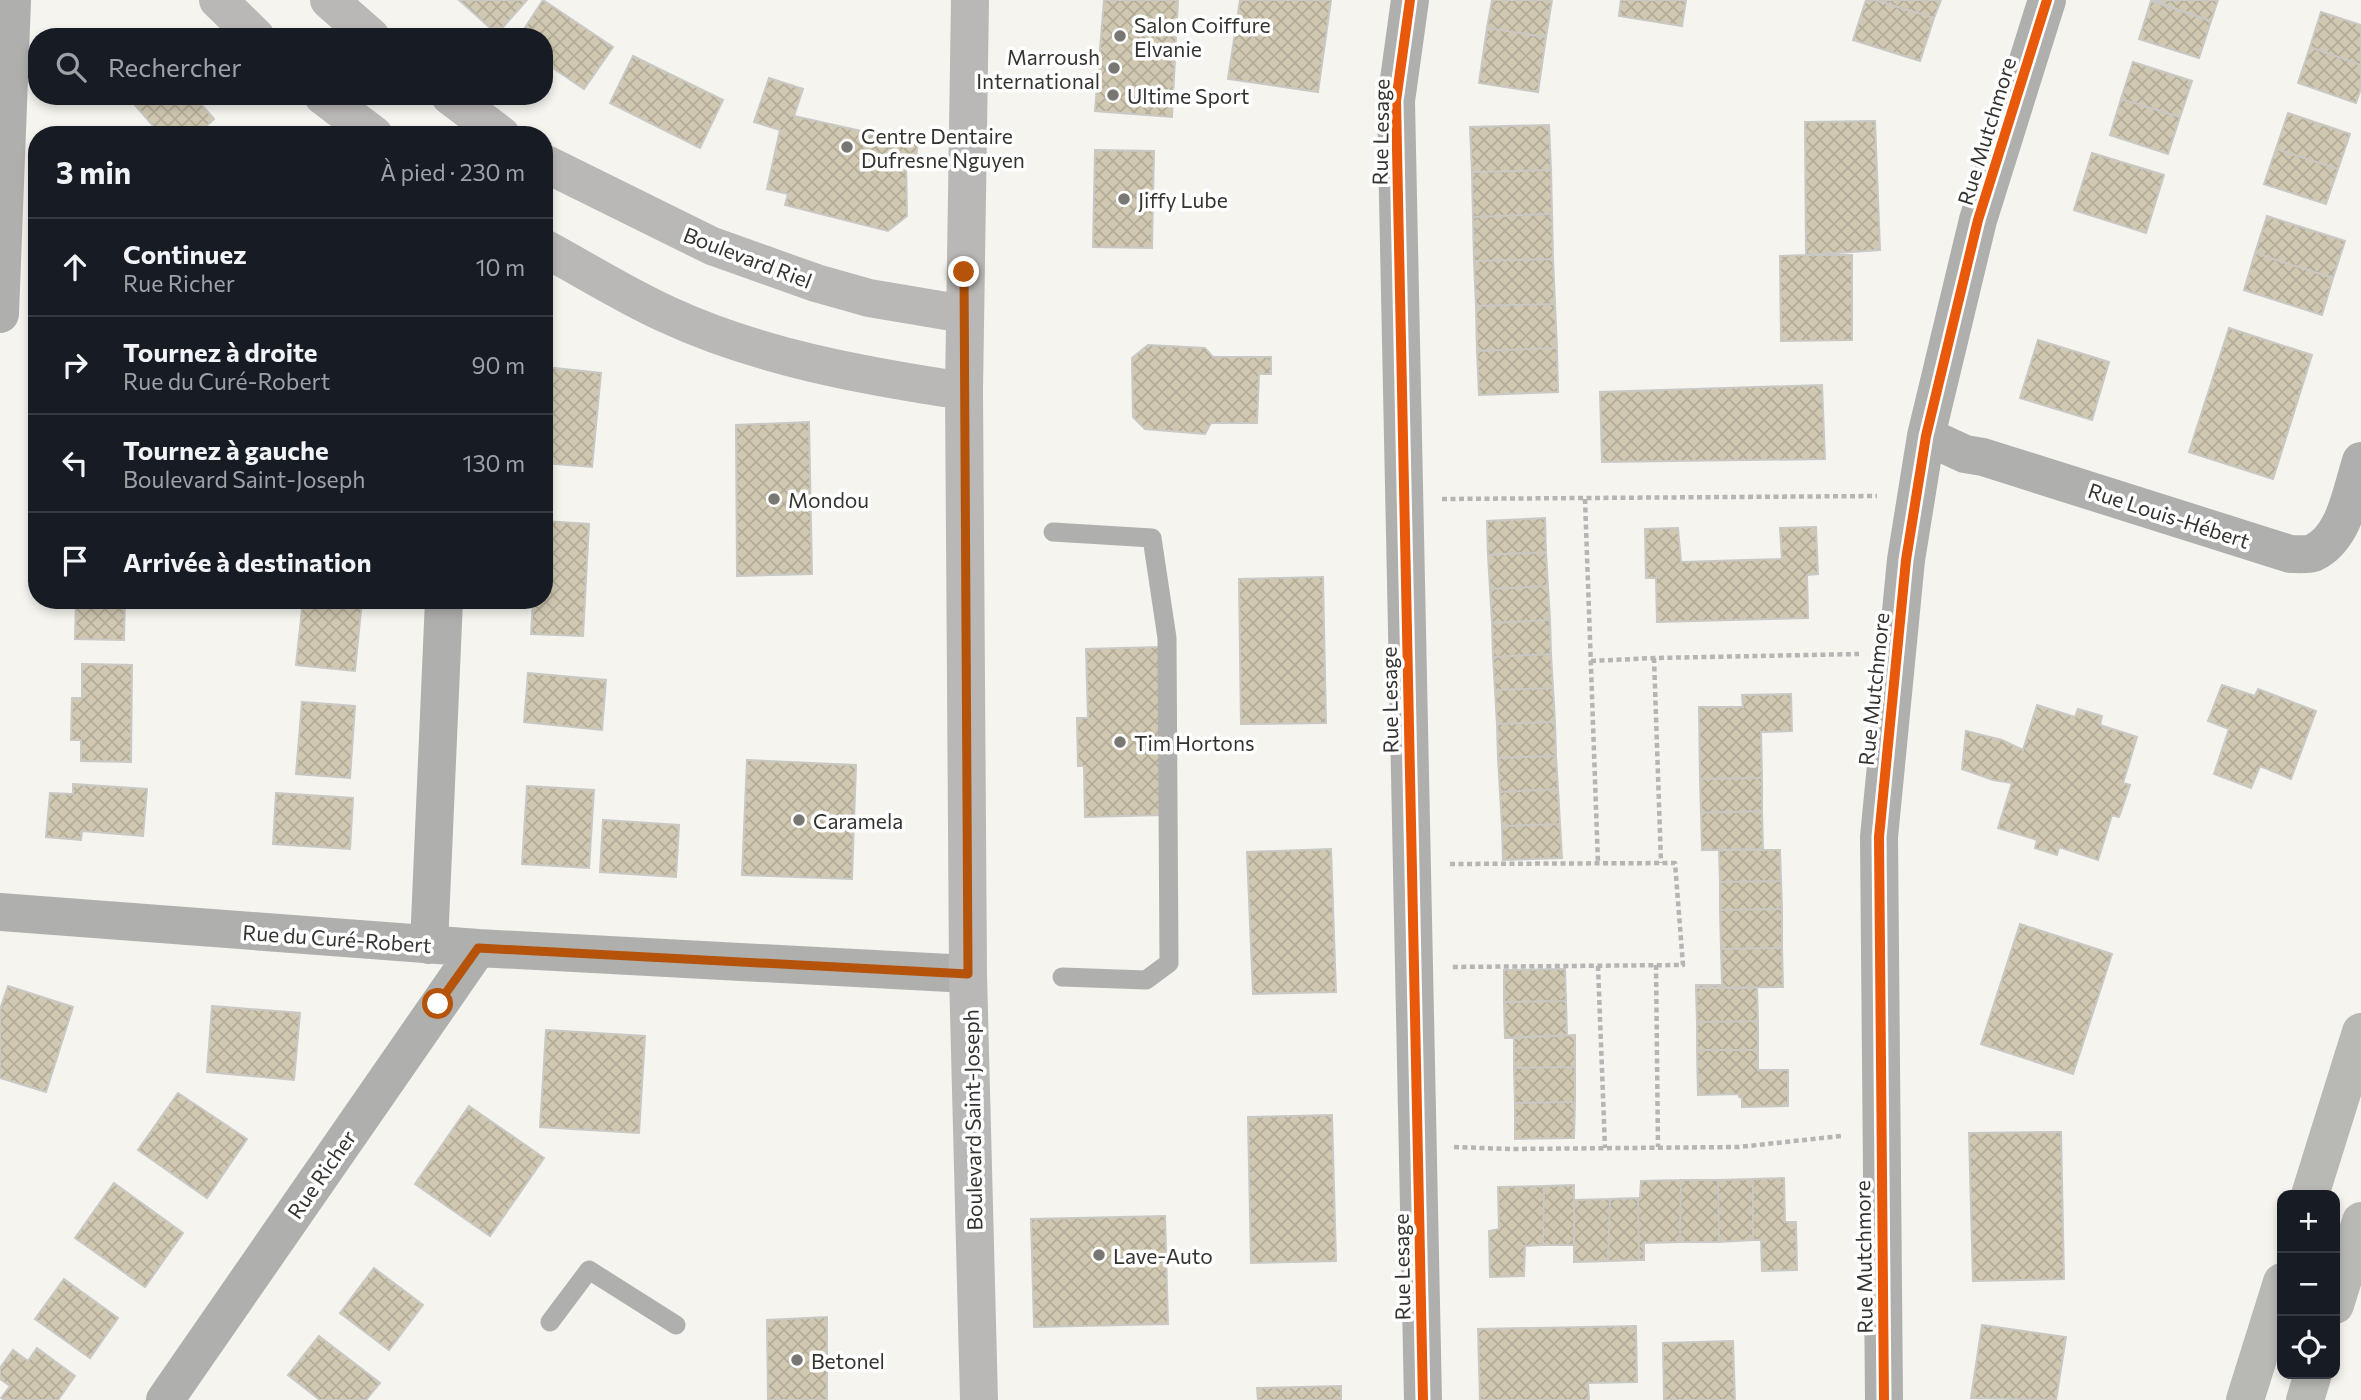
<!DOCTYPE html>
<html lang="fr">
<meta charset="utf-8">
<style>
body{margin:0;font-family:Commissioner,sans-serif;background:#20242c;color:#f1f3f6}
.controls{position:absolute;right:21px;bottom:21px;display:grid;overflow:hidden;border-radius:14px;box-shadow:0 4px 10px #0003}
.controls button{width:63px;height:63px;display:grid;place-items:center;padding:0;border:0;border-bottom:2px solid #363941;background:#171b24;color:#f1f3f6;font:35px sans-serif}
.stop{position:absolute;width:21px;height:21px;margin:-16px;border:5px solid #b45309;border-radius:50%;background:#fff}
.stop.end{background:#b45309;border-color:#fff;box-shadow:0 2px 7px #0008}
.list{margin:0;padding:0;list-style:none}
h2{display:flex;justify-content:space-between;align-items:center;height:91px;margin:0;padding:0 28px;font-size:30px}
h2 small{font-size:23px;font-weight:400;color:#9ea1a6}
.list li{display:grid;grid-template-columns:46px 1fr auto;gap:21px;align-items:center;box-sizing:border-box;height:98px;padding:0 28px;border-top:2px solid #363941}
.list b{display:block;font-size:26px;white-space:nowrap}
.list p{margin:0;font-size:23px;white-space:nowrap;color:#9ea1a6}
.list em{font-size:23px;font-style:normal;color:#9ea1a6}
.icon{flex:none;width:38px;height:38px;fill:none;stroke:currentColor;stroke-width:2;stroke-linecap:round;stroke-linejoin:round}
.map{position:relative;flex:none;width:2361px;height:1400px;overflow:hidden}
.search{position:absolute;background:#171b24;box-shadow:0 4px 10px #0003;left:28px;top:28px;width:525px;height:77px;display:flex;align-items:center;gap:18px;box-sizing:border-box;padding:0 24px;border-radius:28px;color:#9ea1a6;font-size:26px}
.panel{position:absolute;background:#171b24;box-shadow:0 4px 10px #0003;left:28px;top:126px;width:525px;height:483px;border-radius:28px}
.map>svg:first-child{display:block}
.building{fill:url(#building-cross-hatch);stroke:#c9c8c5;stroke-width:2}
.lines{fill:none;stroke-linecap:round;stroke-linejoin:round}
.path{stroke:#b6b5b3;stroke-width:4.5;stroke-dasharray:5 3.5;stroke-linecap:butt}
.lane{stroke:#afafae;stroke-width:19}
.street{stroke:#afafae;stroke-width:38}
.secondary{stroke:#b9b8b6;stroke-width:38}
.highway{stroke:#b8b8b4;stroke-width:38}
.cycleway-casing{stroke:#fff;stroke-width:15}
.cycleway{stroke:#e8590c;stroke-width:10}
.route{stroke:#b45309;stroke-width:9}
.poi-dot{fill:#787773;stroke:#fff;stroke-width:2.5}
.labels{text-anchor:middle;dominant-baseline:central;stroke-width:7;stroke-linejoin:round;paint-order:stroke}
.poi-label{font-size:21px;fill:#343330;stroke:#fff;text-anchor:start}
.street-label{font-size:21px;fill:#343330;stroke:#fff}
</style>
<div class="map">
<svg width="2361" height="1400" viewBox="0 0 2361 1400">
<defs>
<pattern id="building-cross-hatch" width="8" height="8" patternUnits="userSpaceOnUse" patternTransform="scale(1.75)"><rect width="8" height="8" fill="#d0c8b1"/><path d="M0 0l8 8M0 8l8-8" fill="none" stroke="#b3ac99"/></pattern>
</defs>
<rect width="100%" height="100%" fill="#f5f4ef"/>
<path class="building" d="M459 0H527L497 34Z
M543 0 613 47 584 89 544 62V37H519Z
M1104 0H1178L1172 117 1095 111Z
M1240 0H1331L1318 92 1228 79Z
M1492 0H1552L1546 37 1487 28Z
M1621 0H1686L1682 26 1619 16Z
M1866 0H1875L1934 18 1920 61 1853 40Z
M1875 0H1941L1934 18Z
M2152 0H2218L2211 21Z
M2151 1 2211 21 2199 58 2139 39Z
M2321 12 2361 25V65L2310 47Z
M1487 28 1546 37 1538 92 1479 83Z
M2310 47 2361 65V88L2356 103 2298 83Z
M633 56 723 100 700 148 610 103Z
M2133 62 2192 81 2180 117 2121 99Z
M769 78 803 89 794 116 879 135H919L916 158 906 159 907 216 888 231 785 205 788 194 767 189 780 130 754 122Z
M127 96H194L214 119 197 135H161Z
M2121 99 2180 117 2168 154 2110 135Z
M2288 113 2350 134 2338 169 2276 149Z
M1875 121 1880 250 1806 255 1805 122Z
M1549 125 1551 170 1472 172 1470 127Z
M2276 149 2338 169 2326 204 2264 184Z
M1095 150 1154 151 1152 248 1093 247Z
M2092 153 2164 175 2146 233 2074 210Z
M1551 170 1552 214 1473 217 1472 172Z
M1552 214 1553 259 1474 261 1473 217Z
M2267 216 2345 241 2333 278 2255 253Z
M2255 253 2333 278 2322 315 2244 290Z
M1806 255H1852V340L1781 341 1780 256Z
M1553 259 1555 304 1476 306 1474 261Z
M1555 304 1557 348 1477 351 1476 306Z
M2229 328 2312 355 2273 479 2189 452Z
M2038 340 2109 362 2092 420 2020 398Z
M1148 345 1205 348 1213 357H1271V374H1259L1257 423H1211L1205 434 1145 429 1133 417 1132 358Z
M1557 348 1558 392 1479 395 1477 351Z
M545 367 601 373 592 467 544 463Z
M1822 385 1825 459 1602 462 1600 392Z
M809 422 812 574 737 576 736 425Z
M1545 518 1546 552 1488 555 1487 521Z
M544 521 589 524 583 636 531 634 533 600H544Z
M1816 527 1818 574 1807 575 1808 618 1657 622 1656 578H1646L1645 529 1678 528 1681 562 1782 559 1780 528Z
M1546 552 1548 586 1490 589 1488 555Z
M1323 577 1326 723 1241 724 1239 579Z
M1548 586 1550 620 1492 623 1490 589Z
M76 600H125L124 640 75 639Z
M303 600H362L355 671 296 665Z
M1550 620 1551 654 1493 657 1492 623Z
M1159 647 1164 815 1085 817 1084 766H1078L1077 718H1088L1086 649Z
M1551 654 1553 688 1495 690 1493 657Z
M82 664 132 665 131 762 81 761V740H71L72 698H82Z
M528 673 606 680 602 730 524 722Z
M2222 685 2255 696 2258 689 2316 711 2291 779 2260 766 2251 788 2214 774 2229 729 2208 721Z
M1553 688 1555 722 1497 724 1495 690Z
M1791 694 1792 731 1761 732 1762 778 1700 779 1699 707H1743L1742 695Z
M302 702 355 706 350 778 296 774Z
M2037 705 2075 717 2078 709 2102 716 2100 725 2137 737 2123 783 2130 785 2119 817 2112 815 2098 860 2059 847 2057 855 2035 848 2037 840 1998 828 2012 783 1993 780 1962 769 1966 731 2002 740 2023 750Z
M1555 722 1556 756 1498 758 1497 724Z
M1556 756 1558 789 1500 792 1498 758Z
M747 760 856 765 852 879 742 875Z
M1762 778V811L1701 813 1700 779Z
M73 784 147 789 143 836 82 831 81 840 46 837 50 793 73 794Z
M527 786 594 790 589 868 522 864Z
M1558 789 1560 824 1502 826 1500 792Z
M276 793 353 798 350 849 273 844Z
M1762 811 1763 849 1702 850 1701 813Z
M603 820 679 825 676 877 600 872Z
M1560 824 1562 858 1503 860 1502 826Z
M1331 849 1336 992 1253 994 1247 852Z
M1719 850H1780L1781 881 1720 882Z
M1781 881 1782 909 1720 910V882Z
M1782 909V948L1721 949 1720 910Z
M2020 924 2112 954 2073 1074 1981 1044Z
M1782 948 1783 987 1696 988V985H1722L1721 949Z
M1565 969 1566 1001 1504 1002V970Z
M8 986 73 1007 46 1092 0 1078V1010Z
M1696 988H1757L1758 1021 1697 1022Z
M1566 1001 1567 1035 1505 1038 1504 1002Z
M212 1006 300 1013 294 1080 207 1072Z
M1758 1021V1050H1697V1022Z
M546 1030 645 1036 639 1133 540 1127Z
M1575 1035V1067L1514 1068V1038Z
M1697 1050H1758V1070H1788V1106L1742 1107V1098L1739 1097V1094L1698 1095Z
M1575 1067V1102L1515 1103 1514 1068Z
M178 1093 247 1139 207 1198 138 1150Z
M1575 1102 1574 1138 1515 1139V1103Z
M469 1106 544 1158 490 1236 415 1184Z
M1332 1115 1336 1261 1251 1263 1248 1117Z
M2061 1132 2064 1279 1973 1281 1969 1133Z
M1784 1178 1785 1222H1796L1797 1270 1762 1271 1761 1240H1753V1179Z
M1753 1179V1240L1719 1242 1718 1180Z
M1681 1180H1718L1719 1242H1680Z
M1681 1180 1680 1242 1644 1243V1260H1639L1638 1198H1640L1641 1181Z
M114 1183 183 1233 145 1287 75 1238Z
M1574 1185V1245H1543L1544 1186Z
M1544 1186 1543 1245 1525 1246 1524 1276 1490 1277 1489 1231 1499 1229 1498 1187Z
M1638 1198 1639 1260 1608 1261 1610 1199Z
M1610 1199 1608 1261 1574 1262V1200Z
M1165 1216 1168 1324 1034 1327 1031 1219Z
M374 1268 423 1305 389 1350 340 1313Z
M64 1279 118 1318 90 1358 35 1319Z
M827 1317V1400H768L767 1320Z
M1982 1325 2066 1337 2056 1400 1971 1398Z
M1636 1326 1637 1382 1588 1383 1589 1400H1480L1478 1329Z
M319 1336 380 1383 366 1400H320L288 1375Z
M1733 1341 1735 1400H1664L1663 1343Z
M37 1348 75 1376 58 1400H5L1 1398 10 1386 0 1379V1368L13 1350 28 1361Z
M1341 1386V1400H1258L1257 1388Z"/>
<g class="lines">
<path class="path" d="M1442 499 1877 496
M1585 499 1598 864
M1654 658 1661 863
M1591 661 1654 658 1859 654
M1450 864 1675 863 1683 965 1451 967
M1656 965 1658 1147
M1598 966 1605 1148
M1454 1147 1510 1149 1739 1147 1841 1136"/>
<path class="lane" d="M1053 532 1152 538 1167 638 1169 963 1146 980 1062 977
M550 1322 589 1270 676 1325"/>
<path class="street" d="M1410 0 1396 101 1423 1400
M0 314 12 0
M1926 436 1965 454 1983 457 2290 554C2297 554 2307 555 2313 553 2345 538 2351 492 2361 461
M0 912 478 948 968 974
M429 945 444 600
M165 1400 478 948
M1884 1400 1879 837 1906 560 1926 436 1978 220 2047 0"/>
<path class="secondary" d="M218 0 256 37
M329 0 371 37
M970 0 964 391 968 974 979 1400
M323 96 374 135
M450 96 501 135
M544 163 712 246 816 283 869 298 964 314
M544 248C585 270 624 295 666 314 758 357 864 376 964 391"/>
<path class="highway" d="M2310 1195 2361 1032
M2335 1305 2361 1221
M2245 1400 2282 1282
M2305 1400 2313 1374"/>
<g class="cycleway-casing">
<path id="cycleway" d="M1410 0 1396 101 1423 1400
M1884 1400 1879 837 1906 560 1926 436 1978 220 2047 0"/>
</g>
<use href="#cycleway" class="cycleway"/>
</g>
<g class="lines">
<path class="route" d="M438 1004 478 948 968 974 964 272"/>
</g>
<g class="poi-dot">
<circle cx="1120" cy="36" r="7"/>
<circle cx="1114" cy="68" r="7"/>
<circle cx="1113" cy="95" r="7"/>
<circle cx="847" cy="147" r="7"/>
<circle cx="1124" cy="199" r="7"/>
<circle cx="774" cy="499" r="7"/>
<circle cx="1120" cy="742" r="7"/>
<circle cx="799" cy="820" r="7"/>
<circle cx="1099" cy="1255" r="7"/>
<circle cx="797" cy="1360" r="7"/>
</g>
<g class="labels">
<g class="poi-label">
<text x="1134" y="24">Salon Coiffure<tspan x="1134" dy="24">Elvanie</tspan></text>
<text x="1100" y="56" text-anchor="end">Marroush<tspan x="1100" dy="24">International</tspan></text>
<text x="1127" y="95">Ultime Sport</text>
<text x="861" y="135">Centre Dentaire<tspan x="861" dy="24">Dufresne Nguyen</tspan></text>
<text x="1138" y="199">Jiffy Lube</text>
<text x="788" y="499">Mondou</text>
<text x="1134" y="742">Tim Hortons</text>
<text x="813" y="820">Caramela</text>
<text x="1113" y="1255">Lave-Auto</text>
<text x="811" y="1360">Betonel</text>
</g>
<g class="street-label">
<text transform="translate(1986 131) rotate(-73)">Rue Mutchmore</text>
<text transform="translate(1380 132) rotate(-89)">Rue Lesage</text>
<text transform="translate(748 257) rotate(21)">Boulevard Riel</text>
<text transform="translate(2169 515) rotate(18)">Rue Louis-Hébert</text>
<text transform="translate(1873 689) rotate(-84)">Rue Mutchmore</text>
<text transform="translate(1389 700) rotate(-91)">Rue Lesage</text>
<text transform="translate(337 938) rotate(4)">Rue du Curé-Robert</text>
<text transform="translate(972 1120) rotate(-91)">Boulevard Saint-Joseph</text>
<text transform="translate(321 1174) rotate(-55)">Rue Richer</text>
<text transform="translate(1863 1257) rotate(-91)">Rue Mutchmore</text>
<text transform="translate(1401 1267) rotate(-91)">Rue Lesage</text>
</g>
</g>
</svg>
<div class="controls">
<button>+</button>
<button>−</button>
<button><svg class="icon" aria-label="locate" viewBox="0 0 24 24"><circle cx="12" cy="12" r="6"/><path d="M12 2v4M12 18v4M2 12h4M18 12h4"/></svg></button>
</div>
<div class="stop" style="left:438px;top:1004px"></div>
<div class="stop end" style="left:964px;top:272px"></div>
<div class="search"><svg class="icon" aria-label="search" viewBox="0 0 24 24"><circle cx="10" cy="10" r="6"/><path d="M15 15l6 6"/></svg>Rechercher</div>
<section class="panel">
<h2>3 min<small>À pied · 230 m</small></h2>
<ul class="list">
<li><svg class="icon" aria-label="ahead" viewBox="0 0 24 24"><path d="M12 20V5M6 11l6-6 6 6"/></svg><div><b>Continuez</b><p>Rue Richer</p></div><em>10 m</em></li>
<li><svg class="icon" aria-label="right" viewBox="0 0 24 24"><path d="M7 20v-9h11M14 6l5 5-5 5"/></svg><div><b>Tournez à droite</b><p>Rue du Curé-Robert</p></div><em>90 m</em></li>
<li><svg class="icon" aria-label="left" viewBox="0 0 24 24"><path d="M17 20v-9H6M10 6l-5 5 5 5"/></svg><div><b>Tournez à gauche</b><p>Boulevard Saint-Joseph</p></div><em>130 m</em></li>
<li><svg class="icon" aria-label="arrive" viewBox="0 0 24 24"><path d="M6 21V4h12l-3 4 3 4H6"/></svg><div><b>Arrivée à destination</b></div></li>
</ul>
</section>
</div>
